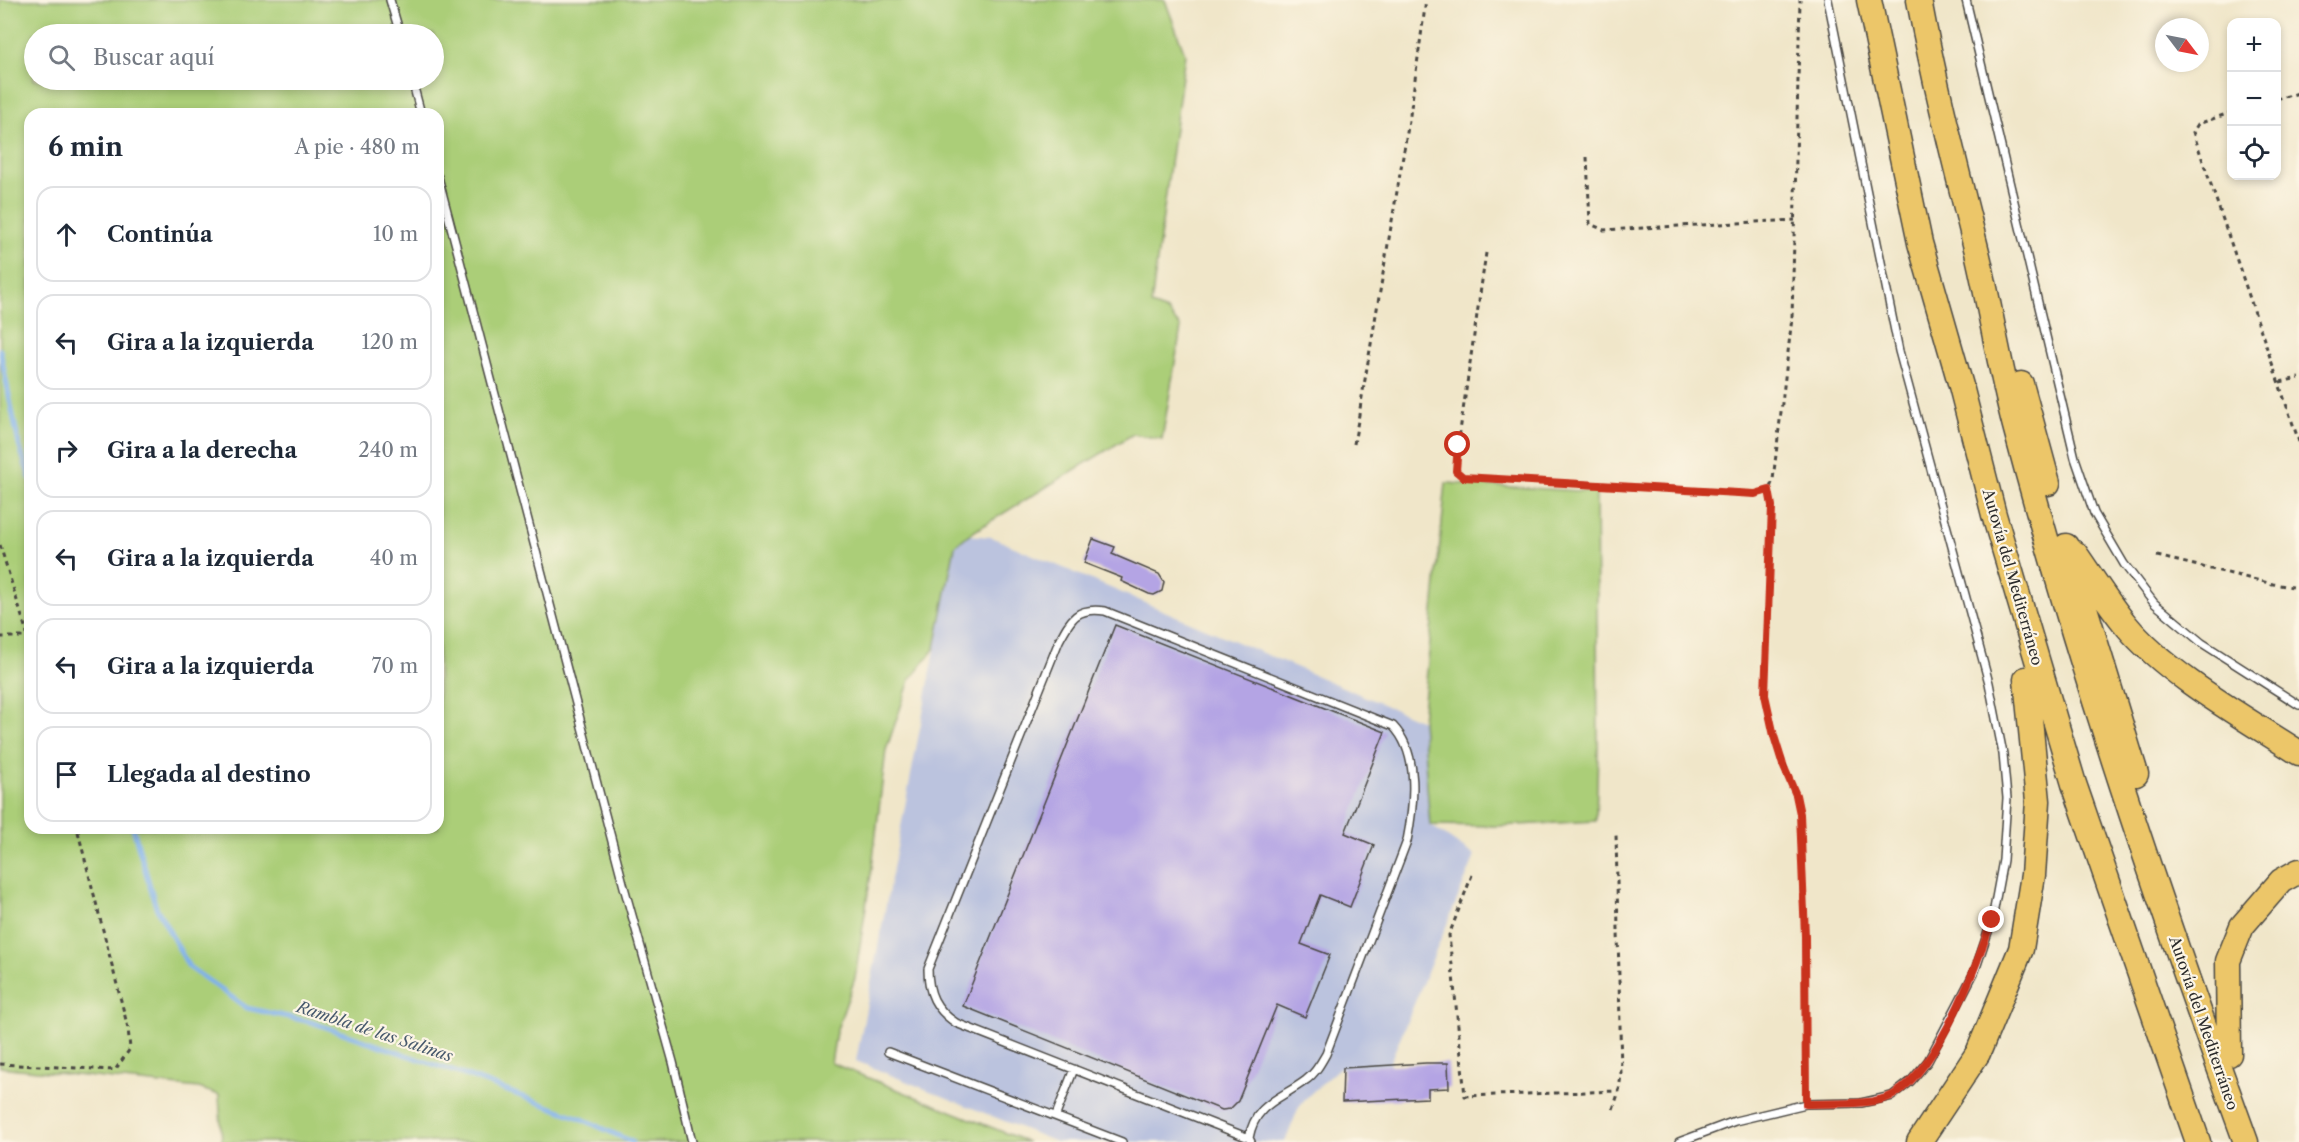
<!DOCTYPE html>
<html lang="es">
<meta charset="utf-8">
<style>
body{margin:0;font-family:"Libre Caslon Text",serif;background:#f2f2f3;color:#1f2937}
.controls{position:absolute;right:18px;top:18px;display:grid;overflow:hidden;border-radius:12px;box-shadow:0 3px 9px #0003}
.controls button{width:54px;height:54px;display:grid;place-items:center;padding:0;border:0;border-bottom:2px solid #e0e1e3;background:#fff;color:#1f2937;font:30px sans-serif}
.compass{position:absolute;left:2155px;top:18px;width:54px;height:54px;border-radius:50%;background:#fff;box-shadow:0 3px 9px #0003;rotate:122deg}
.stop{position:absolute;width:18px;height:18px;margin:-14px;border:4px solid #c8321e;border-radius:50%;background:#fff}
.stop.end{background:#c8321e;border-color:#fff;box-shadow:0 2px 6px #0008}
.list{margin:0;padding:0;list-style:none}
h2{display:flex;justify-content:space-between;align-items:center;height:78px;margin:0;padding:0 24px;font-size:26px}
h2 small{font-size:20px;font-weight:400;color:#747a83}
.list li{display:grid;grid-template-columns:39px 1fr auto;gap:18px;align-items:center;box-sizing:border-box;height:96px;margin:0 12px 12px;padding:0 12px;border:2px solid #e0e1e3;border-radius:18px}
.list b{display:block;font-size:22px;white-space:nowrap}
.list em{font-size:20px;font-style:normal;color:#747a83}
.icon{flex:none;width:33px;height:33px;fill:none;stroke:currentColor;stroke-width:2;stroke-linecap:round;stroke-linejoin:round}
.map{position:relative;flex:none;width:2299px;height:1142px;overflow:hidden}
.search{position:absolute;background:#fff;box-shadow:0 3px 9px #0003;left:24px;top:24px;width:420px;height:66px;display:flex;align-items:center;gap:15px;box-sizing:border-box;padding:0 21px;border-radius:33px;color:#747a83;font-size:22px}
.panel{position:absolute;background:#fff;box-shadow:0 3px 9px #0003;left:24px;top:108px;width:420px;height:726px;border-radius:18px}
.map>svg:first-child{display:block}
.industrial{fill:#bbc3de}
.green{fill:#abce78;stroke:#6b7c52;stroke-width:1.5;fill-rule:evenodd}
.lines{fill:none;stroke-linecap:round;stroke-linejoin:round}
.stream{stroke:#7fb1eb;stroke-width:5}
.building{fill:#b4a4e4}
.service-casing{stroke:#494743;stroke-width:10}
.motorway-casing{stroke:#494743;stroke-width:27}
.path{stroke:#494743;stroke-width:3;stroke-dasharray:4.5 4.5;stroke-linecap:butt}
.service{stroke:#fff;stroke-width:7}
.motorway{stroke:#ecc669;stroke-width:24}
.route{stroke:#c8321e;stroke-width:8}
.labels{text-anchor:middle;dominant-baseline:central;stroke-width:4.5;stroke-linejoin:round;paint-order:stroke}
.street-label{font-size:15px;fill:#2b2b2b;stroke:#fcf5e5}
.water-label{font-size:16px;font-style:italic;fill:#485a6e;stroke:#fcf5e5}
</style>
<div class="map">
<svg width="2299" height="1142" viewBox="0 0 2299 1142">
<rect width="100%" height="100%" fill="#fcf5e5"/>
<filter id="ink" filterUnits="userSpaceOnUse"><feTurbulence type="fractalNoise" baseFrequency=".0167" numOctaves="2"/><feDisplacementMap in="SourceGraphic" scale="12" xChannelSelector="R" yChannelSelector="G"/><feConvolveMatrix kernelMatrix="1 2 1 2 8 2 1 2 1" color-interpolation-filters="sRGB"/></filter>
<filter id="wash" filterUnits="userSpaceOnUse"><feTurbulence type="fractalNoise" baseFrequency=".008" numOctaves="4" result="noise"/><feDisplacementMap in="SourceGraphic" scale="24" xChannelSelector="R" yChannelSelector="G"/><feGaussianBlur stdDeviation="1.35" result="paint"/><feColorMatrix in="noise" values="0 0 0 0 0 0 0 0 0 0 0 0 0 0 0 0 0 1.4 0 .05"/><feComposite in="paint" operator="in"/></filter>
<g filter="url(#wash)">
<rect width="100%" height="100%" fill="#f0e6c9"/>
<path class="industrial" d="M968 535 991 537 1422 721 1430 825 1475 856 1389 1065 1339 1068 1308 1096 1298 1109 1285 1142H1056L856 1061 955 546Z"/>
<path class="green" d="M0 0H1165L1185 54 1151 305 1167 311 1181 328 1162 439 1133 434 968 535 955 546 935 648 910 680 886 750 872 867 855 978 836 1032 831 1063 1028 1142H222L219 1095 199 1088 0 1067ZM34 34H434V80H34ZM30 114H438V828H30Z
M1446 483 1596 492 1598 748 1596 821 1496 826 1430 825 1422 721Z"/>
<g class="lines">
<path class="stream" d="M0 350 19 445 30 478
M133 828 156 907 189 967 247 1008 311 1022 470 1077 580 1118 632 1142"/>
</g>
<g id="blocks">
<path class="building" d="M1093 539 1115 547 1112 554 1159 574 1164 582 1162 591 1154 595 1149 594 1121 581 1122 578 1084 563Z
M1115 625 1385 732 1345 833 1374 845 1350 907 1320 895 1301 944 1330 955 1305 1017 1277 1005 1238 1101 1230 1109 1222 1110 963 1006Z
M1426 1063H1448L1449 1088 1428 1089V1098L1342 1102 1343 1068Z"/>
</g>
</g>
<g filter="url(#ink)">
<use href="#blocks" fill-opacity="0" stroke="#494743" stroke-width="1.5"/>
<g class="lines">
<g class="service-casing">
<path id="service" d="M390 0 400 34
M1966 0 2075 458 2094 513 2124 564 2154 603 2202 643 2299 705
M412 80 421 114
M438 177 624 887 673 1062 692 1142
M888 1052 1122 1142
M1056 1115 1074 1069
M1249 1138 956 1023C935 1009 928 993 928 969L1059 641C1071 618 1077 607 1105 611L1393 726C1420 754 1414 805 1407 841L1326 1054C1321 1063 1315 1074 1306 1080 1281 1099 1255 1103 1249 1138L1251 1142
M1679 1142 1735 1121 1806 1104 1861 1103 1892 1096 1911 1081 1928 1061 1975 971 1992 920 2003 860 2007 798 2003 754 1989 683 1899 351 1828 0"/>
</g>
<g class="motorway-casing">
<path id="motorway" d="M1869 0 1920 243 1961 386 1994 515 2074 784 2198 1142
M1919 0C1935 86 1957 171 1978 256 1991 312 2000 370 2015 426 2079 668 2160 906 2246 1142
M2021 384 2048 483
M2066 546 2136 774
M2075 553C2092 577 2107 602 2126 625 2166 674 2245 718 2299 753
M2229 1054 2228 961 2242 926 2281 881 2299 871
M1919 1142 1978 1053 2021 949 2033 875 2038 801 2026 679"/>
</g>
<path class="path" d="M2276 99 2299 93
M2232 112 2198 124 2193 132 2299 442
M1587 157 1590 224 1604 230 1795 220
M1486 253 1458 445 1456 471 1463 477 1755 494 1769 490 1773 480 1792 318 1800 0
M2280 382 2299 378
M1354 444 1410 115 1426 0
M1769 490 1772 506 1765 695 1774 736 1796 795 1800 814 1805 936 1806 1093
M0 545 30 643
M2157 556 2273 584 2299 588
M0 637H28
M1472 875 1449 935 1465 1096 1619 1091
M0 1064 115 1070 130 1049 128 1028 77 828
M1613 1109 1619 1091 1621 1074 1616 834"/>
<use href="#service" class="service"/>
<use href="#motorway" class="motorway"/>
</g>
</g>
<g class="lines" filter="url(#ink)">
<path class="route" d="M1458 445 1456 471 1463 477 1755 494 1769 490 1772 506 1765 695 1774 736 1783 765 1796 795 1800 814 1805 936 1806 1104C1829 1103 1874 1106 1893 1095 1939 1068 1975 970 1992 920"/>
</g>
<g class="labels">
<g class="street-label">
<text transform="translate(2013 577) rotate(74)">Autovía del Mediterráneo</text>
<text transform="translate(2204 1023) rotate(71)">Autovía del Mediterráneo</text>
</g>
<g class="water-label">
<text transform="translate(375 1031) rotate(18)">Rambla de las Salinas</text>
</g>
</g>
</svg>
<div class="controls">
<button>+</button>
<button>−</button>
<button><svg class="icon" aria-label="locate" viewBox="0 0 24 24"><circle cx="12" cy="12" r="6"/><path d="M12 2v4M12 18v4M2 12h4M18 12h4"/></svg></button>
</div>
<svg class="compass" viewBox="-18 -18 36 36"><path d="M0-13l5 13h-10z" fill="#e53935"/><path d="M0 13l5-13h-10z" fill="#747a83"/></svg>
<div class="stop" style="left:1458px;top:445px"></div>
<div class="stop end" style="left:1992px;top:920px"></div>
<div class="search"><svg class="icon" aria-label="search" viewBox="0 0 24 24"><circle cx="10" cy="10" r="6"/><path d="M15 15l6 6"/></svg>Buscar aquí</div>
<section class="panel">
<h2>6 min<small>A pie · 480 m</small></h2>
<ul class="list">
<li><svg class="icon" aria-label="ahead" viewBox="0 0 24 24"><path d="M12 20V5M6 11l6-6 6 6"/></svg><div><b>Continúa</b></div><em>10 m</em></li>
<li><svg class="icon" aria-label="left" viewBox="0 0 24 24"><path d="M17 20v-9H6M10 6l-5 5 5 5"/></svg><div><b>Gira a la izquierda</b></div><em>120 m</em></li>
<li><svg class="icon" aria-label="right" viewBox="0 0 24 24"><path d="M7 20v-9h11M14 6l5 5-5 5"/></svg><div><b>Gira a la derecha</b></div><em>240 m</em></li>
<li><svg class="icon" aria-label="left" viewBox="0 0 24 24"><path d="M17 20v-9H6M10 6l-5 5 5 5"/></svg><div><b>Gira a la izquierda</b></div><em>40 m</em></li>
<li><svg class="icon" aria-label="left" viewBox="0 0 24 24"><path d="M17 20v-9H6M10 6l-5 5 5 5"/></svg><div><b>Gira a la izquierda</b></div><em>70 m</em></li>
<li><svg class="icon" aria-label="arrive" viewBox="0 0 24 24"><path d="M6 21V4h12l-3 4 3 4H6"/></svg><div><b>Llegada al destino</b></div></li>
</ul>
</section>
</div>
